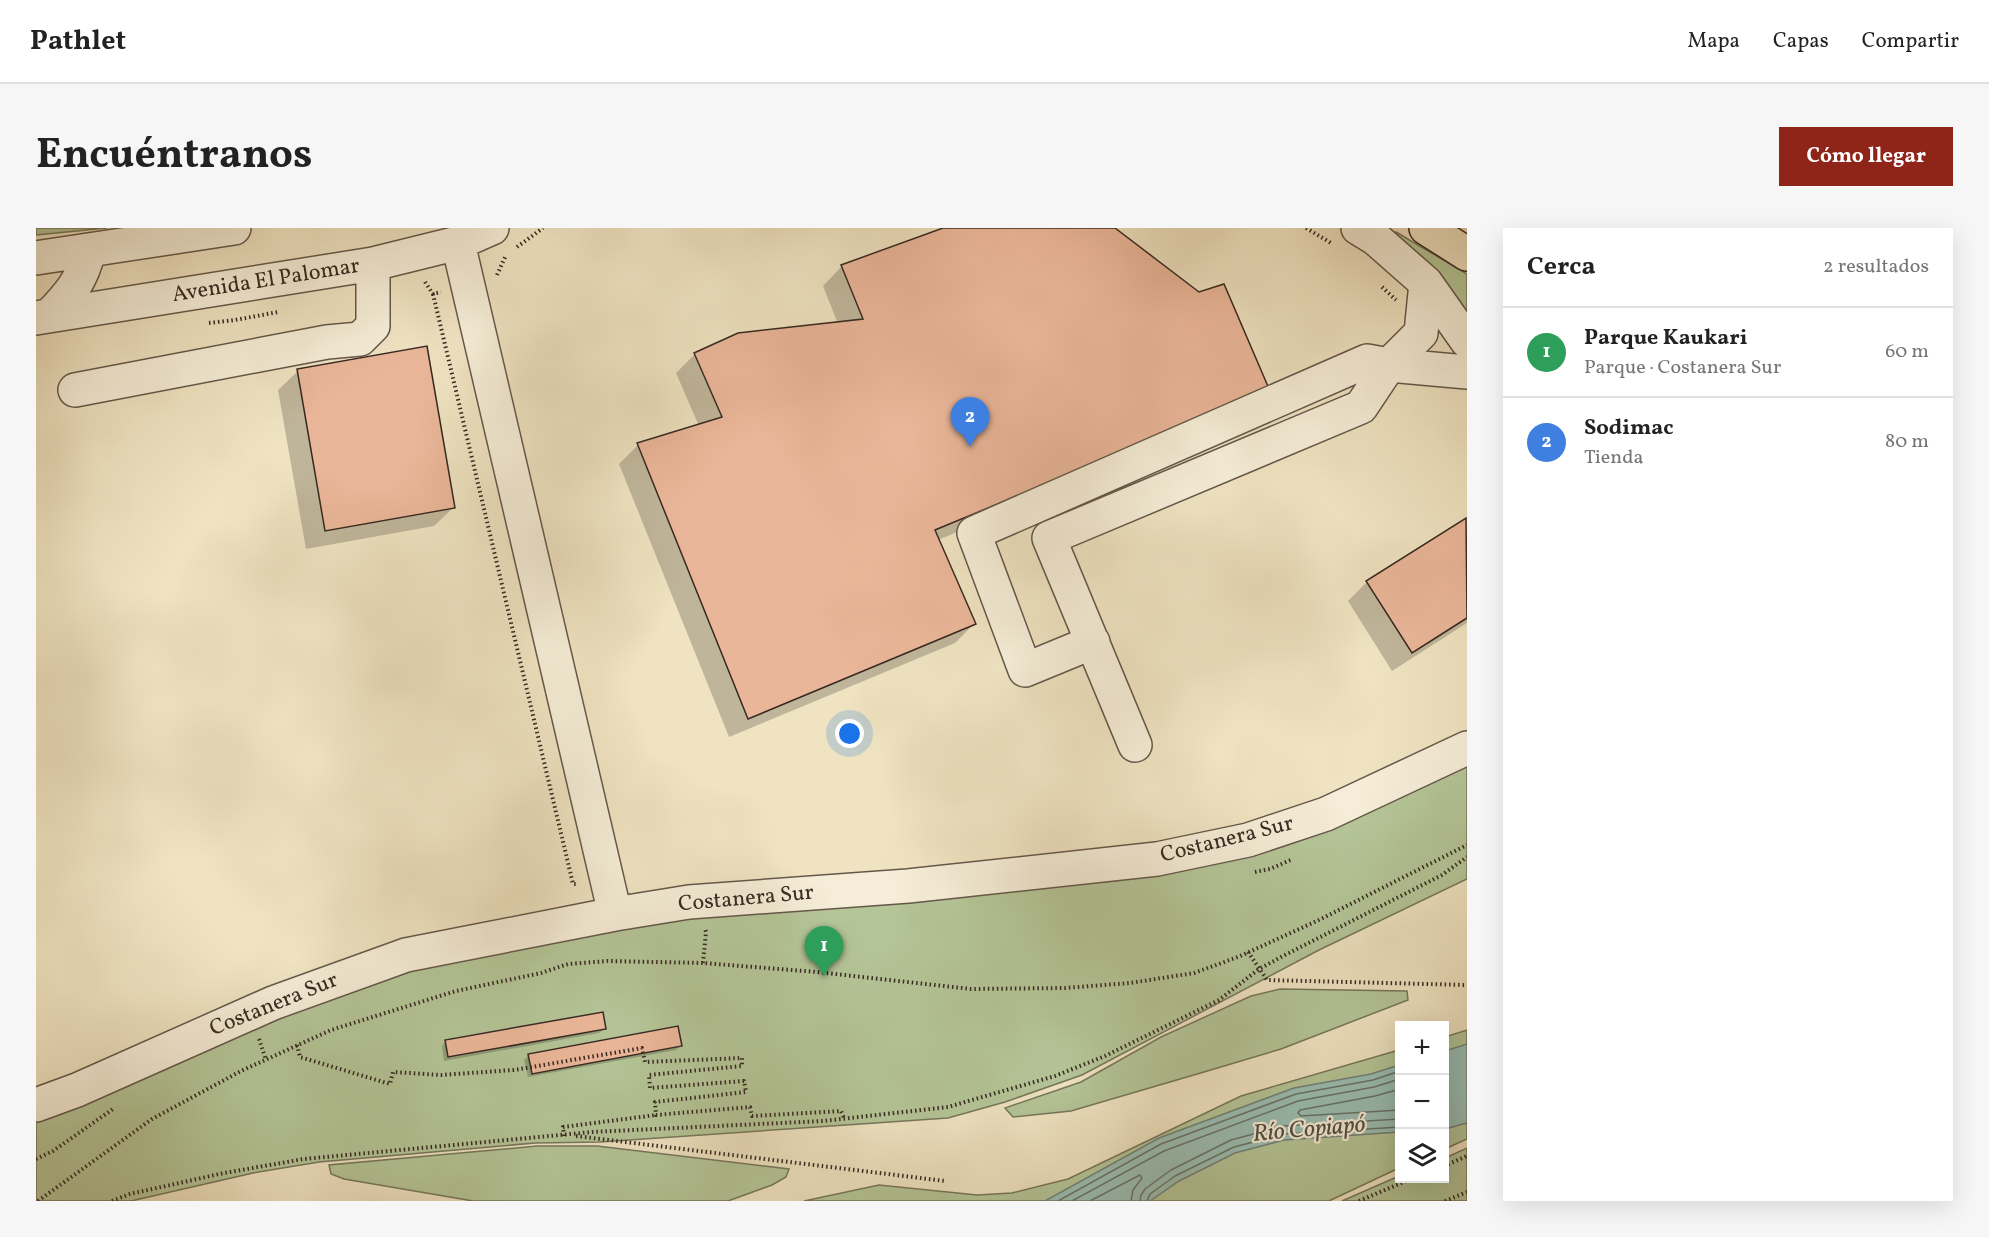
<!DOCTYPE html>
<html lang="es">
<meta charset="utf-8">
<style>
body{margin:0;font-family:Vollkorn,serif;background:#f6f6f6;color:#222}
.controls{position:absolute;right:18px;bottom:18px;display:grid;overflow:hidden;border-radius:0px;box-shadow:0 6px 24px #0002}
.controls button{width:54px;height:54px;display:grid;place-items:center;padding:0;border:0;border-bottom:2px solid #e0e0e0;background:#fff;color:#222;font:30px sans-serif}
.you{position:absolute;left:814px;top:506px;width:21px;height:21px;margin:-15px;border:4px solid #fff;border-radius:50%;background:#1a73e8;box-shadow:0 0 0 9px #1a73e833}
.badge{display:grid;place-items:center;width:39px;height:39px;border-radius:50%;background:#8f2418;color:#fff;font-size:20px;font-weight:700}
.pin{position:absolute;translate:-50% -50px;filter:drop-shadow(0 2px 3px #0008)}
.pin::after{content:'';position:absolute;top:32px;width:21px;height:18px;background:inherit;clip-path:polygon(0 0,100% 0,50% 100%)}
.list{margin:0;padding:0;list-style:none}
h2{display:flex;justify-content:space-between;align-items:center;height:78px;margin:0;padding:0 24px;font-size:26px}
h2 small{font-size:20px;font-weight:400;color:#767676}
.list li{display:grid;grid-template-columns:39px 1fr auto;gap:18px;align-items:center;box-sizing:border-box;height:90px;padding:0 24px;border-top:2px solid #e0e0e0}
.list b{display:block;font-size:22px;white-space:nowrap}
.list p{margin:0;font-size:20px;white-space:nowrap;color:#767676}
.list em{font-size:20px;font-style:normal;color:#767676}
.icon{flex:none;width:33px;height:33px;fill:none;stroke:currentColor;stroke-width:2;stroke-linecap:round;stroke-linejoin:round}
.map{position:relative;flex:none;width:1431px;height:973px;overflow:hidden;border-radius:0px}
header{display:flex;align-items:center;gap:36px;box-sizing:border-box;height:84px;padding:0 30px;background:#fff;border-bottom:2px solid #e0e0e0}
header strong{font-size:28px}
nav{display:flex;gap:33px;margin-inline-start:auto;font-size:21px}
.intro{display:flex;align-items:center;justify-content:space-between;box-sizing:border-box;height:144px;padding:0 36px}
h1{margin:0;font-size:42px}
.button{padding:15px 27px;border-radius:0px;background:#8f2418;color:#fff;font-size:21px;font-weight:700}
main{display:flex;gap:36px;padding:0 36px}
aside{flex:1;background:#fff;border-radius:0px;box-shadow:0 6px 24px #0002}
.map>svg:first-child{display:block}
.green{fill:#b4c597;stroke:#76775c;stroke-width:1.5}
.water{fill:#9abeb3;stroke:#728279;stroke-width:1.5}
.shadow{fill:#0003}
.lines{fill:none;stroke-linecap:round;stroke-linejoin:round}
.shore{stroke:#68746a;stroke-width:1.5}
.building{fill:#eab699;stroke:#372922;stroke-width:1.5}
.minor-casing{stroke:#65584a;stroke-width:36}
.highway-casing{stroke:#372922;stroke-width:36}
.path{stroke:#372922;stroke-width:4;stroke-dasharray:1.5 3;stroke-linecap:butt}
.minor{stroke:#f5edd7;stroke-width:33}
.highway{stroke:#efe3c1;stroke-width:33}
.labels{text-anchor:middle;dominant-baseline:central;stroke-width:4.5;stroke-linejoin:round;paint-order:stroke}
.street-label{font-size:22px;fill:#372922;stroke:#f5edd7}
.water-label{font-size:24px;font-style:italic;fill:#504e46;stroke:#f5edd7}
</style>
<header>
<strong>Pathlet</strong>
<nav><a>Mapa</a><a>Capas</a><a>Compartir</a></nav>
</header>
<div class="intro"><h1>Encuéntranos</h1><a class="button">Cómo llegar</a></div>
<main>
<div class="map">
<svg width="1431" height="973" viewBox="0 0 1431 973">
<rect width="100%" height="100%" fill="#efe3c1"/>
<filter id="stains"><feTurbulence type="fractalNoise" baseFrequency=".00333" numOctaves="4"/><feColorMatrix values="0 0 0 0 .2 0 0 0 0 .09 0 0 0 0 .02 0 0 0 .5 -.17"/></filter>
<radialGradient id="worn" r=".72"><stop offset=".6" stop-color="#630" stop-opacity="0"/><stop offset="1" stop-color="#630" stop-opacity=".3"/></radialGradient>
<path class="green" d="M0 0H71L0 7Z
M1360 4 1431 46V101L1354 5Z
M1431 536V651L1283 722 1046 847 969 874 912 890 564 914 499 915 283 934 217 945 95 973H0V888L371 735 500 702 1087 652 1237 618Z
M1244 761 1371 763 1372 772 1245 821 1168 844 1035 883 977 889 969 880 1045 854 1125 809 1215 768Z
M1431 802V911L1409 921V809Z
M1363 822V940L1293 973H768L843 957 941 967 976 965 1032 951 1205 868Z
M501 918H561L753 941 750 949 736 957 692 973H437L308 951 295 946 293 937Z
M1431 920V973H1306L1363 948 1364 950H1408L1409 930Z"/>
<path class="water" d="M1431 816V895L1409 901V823Z
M1363 837V904L1248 912 1199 925 1143 953 1114 973H1009L1123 910 1258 860 1335 846Z"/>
<path class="shadow" d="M911 0H1076L1213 182 902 312 938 396 919 415 693 509 583 236 602 217 663 198 640 145 659 126 802 96 787 58 806 38Z
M262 143 418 279 398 298 270 321 242 162Z
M1430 292 1431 395 1356 443 1312 373 1331 354Z
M568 801 563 805 408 833 406 818 410 813Z
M644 818 640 822 492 849 488 832 493 827Z"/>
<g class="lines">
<path class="shore" d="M1364 861 1339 868 1264 882 1262 885 1265 888 1364 882
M1022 973 1125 916 1260 866 1337 852 1364 843
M1036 973 1128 923 1262 873 1338 859 1364 851
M1054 973 1104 947 1106 950 1097 962 1095 973
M1104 973 1105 967 1109 961 1135 942 1195 912 1247 898 1364 891
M1111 973 1114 966 1139 948 1198 919 1248 906 1364 899"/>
</g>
<path class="building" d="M907 0H1079L1163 64 1188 56 1234 163 899 302 940 396 712 491 601 215 686 189 658 125 702 105 827 91 805 37Z
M391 118 419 280 289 303 261 141Z
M1430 290 1431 390 1376 425 1330 353Z
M567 784 570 801 412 829 409 812Z
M642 798 646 818 496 846 492 826Z"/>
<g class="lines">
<g class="minor-casing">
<path id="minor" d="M1322 0 1340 11 1390 55 1431 113
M422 15 579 686
M0 30 198 0
M13 88C34 66 46 53 53 22
M0 90 337 36 422 15 456 0
M39 162 291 114 324 111 337 98V36
M1057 414 989 442 938 305 1331 133 1353 137 1431 144
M1099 517 1013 310 1325 179 1353 137 1385 105 1390 55
M0 877 41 862 237 775 370 727 579 686 653 674 872 658 1121 631 1212 612 1290 586 1431 520"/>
</g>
<g class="highway-casing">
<path id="highway" d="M1390 0 1431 26"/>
</g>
<path class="path" d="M1270 0 1295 15
M481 19 507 0
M461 47 470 27
M389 54 397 66 405 64
M1346 59 1360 72
M397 66 537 656H542
M173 95 199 92 242 84
M1219 644 1234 641 1257 631
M1212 724 1231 752 1431 757
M667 735 670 704 669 701
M223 811 230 832
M261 817 264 829 354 856 357 844 405 847 478 842 606 820 609 834 706 830V838L613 847 614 860 708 853 710 864 619 874 620 887 714 879 716 888 805 883 808 890
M528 908 527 899 620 887
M540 908 909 953
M0 931 17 923 77 881
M1408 938 1431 928
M2 973 116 891 205 843 295 802 420 763 505 745 532 736 572 733 667 735 781 744 935 761 1029 760 1094 755 1158 745 1202 729 1285 691 1431 617
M76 973 94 966 188 945 268 931 556 904 787 893 912 879 1019 848 1069 828 1183 772 1223 741 1247 728 1406 647 1431 629
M1323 973 1377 950
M1409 973 1431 964"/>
<use href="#minor" class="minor"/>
<use href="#highway" class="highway"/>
</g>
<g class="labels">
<g class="street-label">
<text transform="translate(230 53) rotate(-9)">Avenida El Palomar</text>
<text transform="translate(1191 612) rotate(-14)">Costanera Sur</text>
<text transform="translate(710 671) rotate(-5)">Costanera Sur</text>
<text transform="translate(238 777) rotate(-22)">Costanera Sur</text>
</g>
<g class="water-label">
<text transform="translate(1273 902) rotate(-5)">Río Copiapó</text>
</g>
</g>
<rect width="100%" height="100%" filter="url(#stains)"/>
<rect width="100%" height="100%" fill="url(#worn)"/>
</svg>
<div class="controls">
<button>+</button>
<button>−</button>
<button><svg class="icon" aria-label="layers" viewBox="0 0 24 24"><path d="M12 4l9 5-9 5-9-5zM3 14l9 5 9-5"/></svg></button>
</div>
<div class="you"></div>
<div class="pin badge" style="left:788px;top:748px;background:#2e9e5b">1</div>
<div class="pin badge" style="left:934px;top:219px;background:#3f7fe0">2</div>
</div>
<aside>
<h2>Cerca<small>2 resultados</small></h2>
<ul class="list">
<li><span class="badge" style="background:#2e9e5b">1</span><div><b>Parque Kaukari</b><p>Parque · Costanera Sur</p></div><em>60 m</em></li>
<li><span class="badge" style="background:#3f7fe0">2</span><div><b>Sodimac</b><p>Tienda</p></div><em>80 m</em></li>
</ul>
</aside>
</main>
